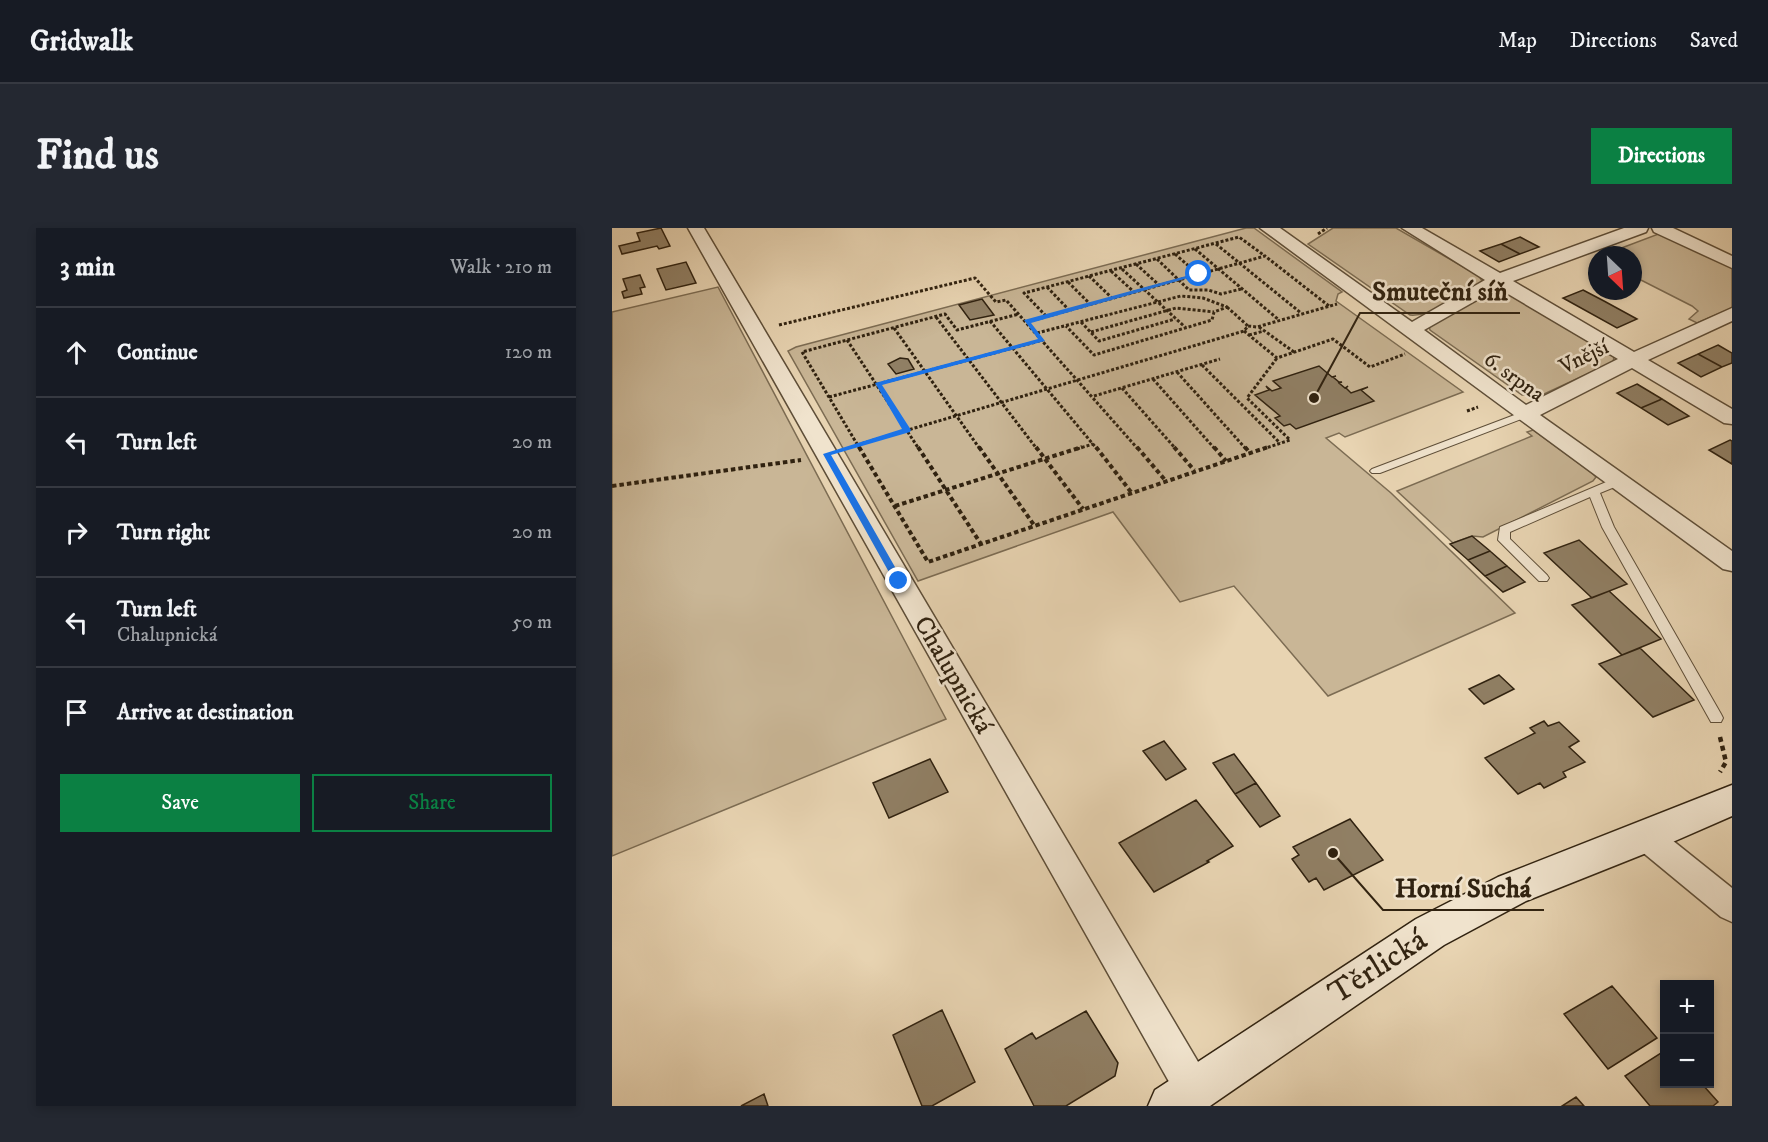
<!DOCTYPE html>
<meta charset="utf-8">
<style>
body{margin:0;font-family:"IM FELL DW Pica",serif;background:#242831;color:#f1f3f6}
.controls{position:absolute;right:18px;bottom:18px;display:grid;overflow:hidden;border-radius:0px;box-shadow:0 3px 9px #0003}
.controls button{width:54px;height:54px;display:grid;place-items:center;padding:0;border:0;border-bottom:2px solid #363941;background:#171b24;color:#f1f3f6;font:30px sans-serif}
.compass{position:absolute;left:976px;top:18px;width:54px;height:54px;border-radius:50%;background:#171b24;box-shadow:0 3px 9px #0003;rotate:155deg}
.stop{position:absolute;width:18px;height:18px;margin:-14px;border:4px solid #1a73e8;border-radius:50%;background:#fff}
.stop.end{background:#1a73e8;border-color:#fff;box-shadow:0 2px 6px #0008}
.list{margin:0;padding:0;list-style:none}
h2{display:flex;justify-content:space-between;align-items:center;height:78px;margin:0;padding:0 24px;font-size:26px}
h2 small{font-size:20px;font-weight:400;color:#9ea1a6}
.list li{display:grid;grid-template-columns:39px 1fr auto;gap:18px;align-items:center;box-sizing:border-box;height:90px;padding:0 24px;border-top:2px solid #363941}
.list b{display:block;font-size:22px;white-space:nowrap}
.list p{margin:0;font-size:20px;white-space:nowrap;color:#9ea1a6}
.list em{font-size:20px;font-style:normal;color:#9ea1a6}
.actions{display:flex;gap:12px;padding:18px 24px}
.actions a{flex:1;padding:14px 0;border:2px solid #0b8043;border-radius:0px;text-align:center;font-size:21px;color:#0b8043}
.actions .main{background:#0b8043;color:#fff}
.icon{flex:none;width:33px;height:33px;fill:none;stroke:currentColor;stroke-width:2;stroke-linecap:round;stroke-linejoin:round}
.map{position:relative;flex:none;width:1120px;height:878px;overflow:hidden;border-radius:0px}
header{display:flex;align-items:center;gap:36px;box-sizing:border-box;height:84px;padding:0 30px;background:#171b24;border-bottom:2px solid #363941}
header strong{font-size:28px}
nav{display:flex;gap:33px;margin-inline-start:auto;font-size:21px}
.intro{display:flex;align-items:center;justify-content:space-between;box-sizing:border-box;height:144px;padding:0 36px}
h1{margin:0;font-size:42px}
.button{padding:15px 27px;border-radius:0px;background:#0b8043;color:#fff;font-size:21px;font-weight:700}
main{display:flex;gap:36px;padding:0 36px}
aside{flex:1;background:#171b24;border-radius:0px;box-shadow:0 3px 9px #0003}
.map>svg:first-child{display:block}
.green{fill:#c9b696;stroke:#7c6c53;stroke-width:1.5}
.building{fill:#907f64;stroke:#302210;stroke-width:1.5}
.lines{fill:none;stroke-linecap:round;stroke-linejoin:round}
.lane-casing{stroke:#5e4e38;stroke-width:2}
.street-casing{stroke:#5e4e38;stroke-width:3}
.secondary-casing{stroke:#302210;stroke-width:3}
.path-far2{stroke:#302210;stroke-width:3;stroke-dasharray:3 2;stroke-linecap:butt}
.path-far1{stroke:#302210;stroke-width:4;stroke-dasharray:4.5 3;stroke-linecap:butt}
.path{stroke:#302210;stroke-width:4.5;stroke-dasharray:5 4;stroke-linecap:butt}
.lane{fill:#f0e3cd;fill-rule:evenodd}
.street{fill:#f0e3cd;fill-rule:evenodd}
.secondary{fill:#f0e3cd;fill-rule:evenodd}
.route{fill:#1a73e8}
.labels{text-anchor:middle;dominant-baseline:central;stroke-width:5;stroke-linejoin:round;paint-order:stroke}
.far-street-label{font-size:22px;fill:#302210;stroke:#f0e3cd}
.street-label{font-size:26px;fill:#302210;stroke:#f0e3cd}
.near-street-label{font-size:32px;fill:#302210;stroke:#f0e3cd}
.leader{fill:none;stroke:#302210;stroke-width:2}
.callout-dot{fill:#302210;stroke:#f0e3cd;stroke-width:2}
.callout-label{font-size:27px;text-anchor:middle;font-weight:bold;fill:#302210;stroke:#f0e3cd;stroke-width:5;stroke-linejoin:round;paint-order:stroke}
</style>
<header>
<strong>Gridwalk</strong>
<nav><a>Map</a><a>Directions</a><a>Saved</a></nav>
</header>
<div class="intro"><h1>Find us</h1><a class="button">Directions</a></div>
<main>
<aside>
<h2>3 min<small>Walk · 210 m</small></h2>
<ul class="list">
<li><svg class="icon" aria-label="ahead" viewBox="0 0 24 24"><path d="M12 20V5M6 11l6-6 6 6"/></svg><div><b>Continue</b></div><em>120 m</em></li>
<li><svg class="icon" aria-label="left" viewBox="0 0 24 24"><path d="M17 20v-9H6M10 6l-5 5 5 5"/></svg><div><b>Turn left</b></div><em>20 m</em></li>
<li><svg class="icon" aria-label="right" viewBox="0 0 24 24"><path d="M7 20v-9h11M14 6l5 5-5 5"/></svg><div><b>Turn right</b></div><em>20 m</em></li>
<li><svg class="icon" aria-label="left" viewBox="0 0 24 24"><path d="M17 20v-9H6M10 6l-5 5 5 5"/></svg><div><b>Turn left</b><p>Chalupnická</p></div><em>50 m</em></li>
<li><svg class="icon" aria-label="arrive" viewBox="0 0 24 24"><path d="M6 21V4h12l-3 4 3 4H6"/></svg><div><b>Arrive at destination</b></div></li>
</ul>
<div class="actions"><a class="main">Save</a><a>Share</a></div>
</aside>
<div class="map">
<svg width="1120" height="878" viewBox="0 0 1120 878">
<rect width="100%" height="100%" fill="#e8d4b2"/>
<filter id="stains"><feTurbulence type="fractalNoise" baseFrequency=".00333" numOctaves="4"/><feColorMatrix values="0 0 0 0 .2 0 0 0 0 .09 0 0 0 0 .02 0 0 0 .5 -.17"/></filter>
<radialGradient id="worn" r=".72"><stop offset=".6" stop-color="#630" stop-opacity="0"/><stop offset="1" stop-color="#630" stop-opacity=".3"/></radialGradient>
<path class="green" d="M634 0H642L730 64 726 66 724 73 851 164 733 209 727 205 714 210 779 265 903 385 716 468 622 358 568 374 501 284 306 353 176 123 184 119Z
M721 0H784L867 48 871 55C855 67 819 89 798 87L696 16Z
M1049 5 1120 39V80L1085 95 1077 91 1086 83 1080 78 1021 48V27H991Z
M106 59 334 491 0 628V84Z
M890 64 897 65 997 124 1002 129 1001 134 930 167H910L818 102 817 98 822 92 879 66Z
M921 202 981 246 984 249 981 253 871 309 860 308 841 315 785 263 920 208 915 204Z"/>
<path class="building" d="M49 0 58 18 47 21 45 18 10 26 7 18 28 13 25 5Z
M908 9 927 19 908 26 889 16Z
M889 16 908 26 887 34 868 23Z
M74 34 84 55 54 62 45 41Z
M28 47 33 59 28 60 30 66 12 70 10 64 15 62 11 51Z
M971 62 992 73 1025 91 1005 100 951 70Z
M370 71 382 87 358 92 347 77Z
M1106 117 1120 125V135L1110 139 1086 126Z
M1086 126 1110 139 1089 149 1066 135Z
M288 130 296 131 302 141 284 146 276 136Z
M707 138 720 149 724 148 721 149 727 154H730L727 155 733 160 736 158 734 160 739 165 756 159 749 162 762 173 684 201 678 196 672 198 663 190 668 188 643 167 657 162 654 158 660 163 669 160 661 153Z
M1025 156 1050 171 1029 180 1005 165Z
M1050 171 1077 188 1056 197 1029 180Z
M1118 212 1120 213V236L1097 222Z
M860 308 878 323 856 332 838 316Z
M967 312 1015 356 980 370 932 325Z
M878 323 895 338 873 348 856 332Z
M895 338 913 354 891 364 873 348Z
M997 363 1049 411 1010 427 960 377Z
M1028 420 1082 472 1041 489 987 436Z
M887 447 902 461 872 476 857 461Z
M932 493 936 498 947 494 967 513 957 519 973 534 951 544 954 549 932 560 928 555 906 566 873 530 923 505 918 500Z
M552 513 574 541 554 552 531 523Z
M622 526 644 555 623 566 601 535Z
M318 531 336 564 277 590 261 555Z
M644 555 668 588 648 599 623 566Z
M584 572 621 618 595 633 597 634 542 664 507 615Z
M738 591 771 632 712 662 704 650 697 654 680 631 687 627 681 619Z
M1000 758 1045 810 996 841 952 786Z
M330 782 363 854 320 878H310L281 807Z
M474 783 506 835 503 848 454 878H422L393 821 420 805 424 811Z
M1052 823V856H1090L1106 874 1101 878H1038L1013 848Z
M152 866 156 878H129Z
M964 869 972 878H950Z"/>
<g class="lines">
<g class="lane-casing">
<path id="lane" d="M913 183 918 186 917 188 768 245H760L758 243 760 241Z
M1006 249 1012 253 1010 256 988 265 1002 299 1109 486 1111 490 1109 494H1099L990 299 978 269 898 304V311L935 347 937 350 935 353H927L886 312 888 299Z"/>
</g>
<g class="street-casing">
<path id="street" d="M76 0H92L595 849 600 862 595 875C586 878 578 878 569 875Z
M648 0H668L800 94 873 52 790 0H810L888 45 1012 0H1036L1034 4 901 53 1022 124 1120 80V93L1036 132 1120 181V196L1112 195 1020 140 928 187 1120 323V343L1111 341ZM886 60 1006 131 914 177 812 102Z
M1040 0H1061L1120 28V40L1042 4Z
M1034 596 1045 600 1120 660V694L1109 689 1023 618 1019 609 1023 600Z"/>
</g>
<g class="secondary-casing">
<path id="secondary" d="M1120 557V588L1047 620 914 673 832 717 598 878H536L543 862 804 691 886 649Z"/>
</g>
<path class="path-far2" d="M706 6 715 0
M604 16 689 85
M583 21 667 92
M563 26 587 47
M545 31 577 62H596L609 66 629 61
M524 36 547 57
M510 41 574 100
M499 43 522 64
M477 48 500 70
M456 54 478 76
M435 59 457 82
M615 79 636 98
M434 88 412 65 627 9 653 28
M324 89 425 221
M378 93 485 221
M415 94 653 28 717 78
M469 94 487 113 563 91
M167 97 363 50 384 74 394 72 526 221
M647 99 682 124
M282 100 368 221
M632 103 665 130 721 111 758 139 793 126
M479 104 564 80 602 84
M425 105 569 68 591 70 615 79 602 84 600 92 482 127 454 98
M637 107 652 103
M235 112 307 221
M590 137 668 215
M565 144 634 221
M541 151 603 221
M510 160 564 221
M482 168 608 131
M217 169 431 112
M855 183 866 179
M245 217 632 103 636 98 645 99 725 76
M248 221 190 124 333 86 345 102 407 86
M465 221 481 216
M651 221 678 212 635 170 665 130"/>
<path class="path-far1" d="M247 219 316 334 656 219
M306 219 369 316
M367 219 422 297
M424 219 471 281
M484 219 519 264
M525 219 553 252
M562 219 582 242
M602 219 614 233
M633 219 638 225
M0 258 189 232
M283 278 470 219"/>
<path class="path" d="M1108 509 1114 534 1108 544"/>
<use href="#lane" class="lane"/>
<use href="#street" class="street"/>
<use href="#secondary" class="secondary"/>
</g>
<path class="route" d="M585 45 590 46 419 95 433 113 270 157 299 202 298 204 219 227 291 353 283 355 211 226 290 201 263 155 426 111 412 92Z"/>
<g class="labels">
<g class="far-street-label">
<text transform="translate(972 129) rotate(-26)">Vnější</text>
<text transform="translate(902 149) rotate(36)">6. srpna</text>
</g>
<g class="street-label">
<text transform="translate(341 447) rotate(60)">Chalupnická</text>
</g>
<g class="near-street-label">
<text transform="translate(766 739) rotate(-33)">Těrlická</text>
</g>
</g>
<path class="leader" d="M702 170L748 85H908M721 625L771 682H932"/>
<g class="callout-dot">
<circle cx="702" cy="170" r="6"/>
<circle cx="721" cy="625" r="6"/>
</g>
<g class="callout-label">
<text x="828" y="72">Smuteční síň</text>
<text x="851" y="669">Horní Suchá</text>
</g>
<rect width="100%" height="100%" filter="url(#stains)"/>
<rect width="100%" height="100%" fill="url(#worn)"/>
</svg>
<div class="controls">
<button>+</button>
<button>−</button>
</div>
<svg class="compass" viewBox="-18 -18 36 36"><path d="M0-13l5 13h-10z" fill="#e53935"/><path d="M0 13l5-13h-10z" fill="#9ea1a6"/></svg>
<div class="stop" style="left:587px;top:46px"></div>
<div class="stop end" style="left:287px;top:353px"></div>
</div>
</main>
